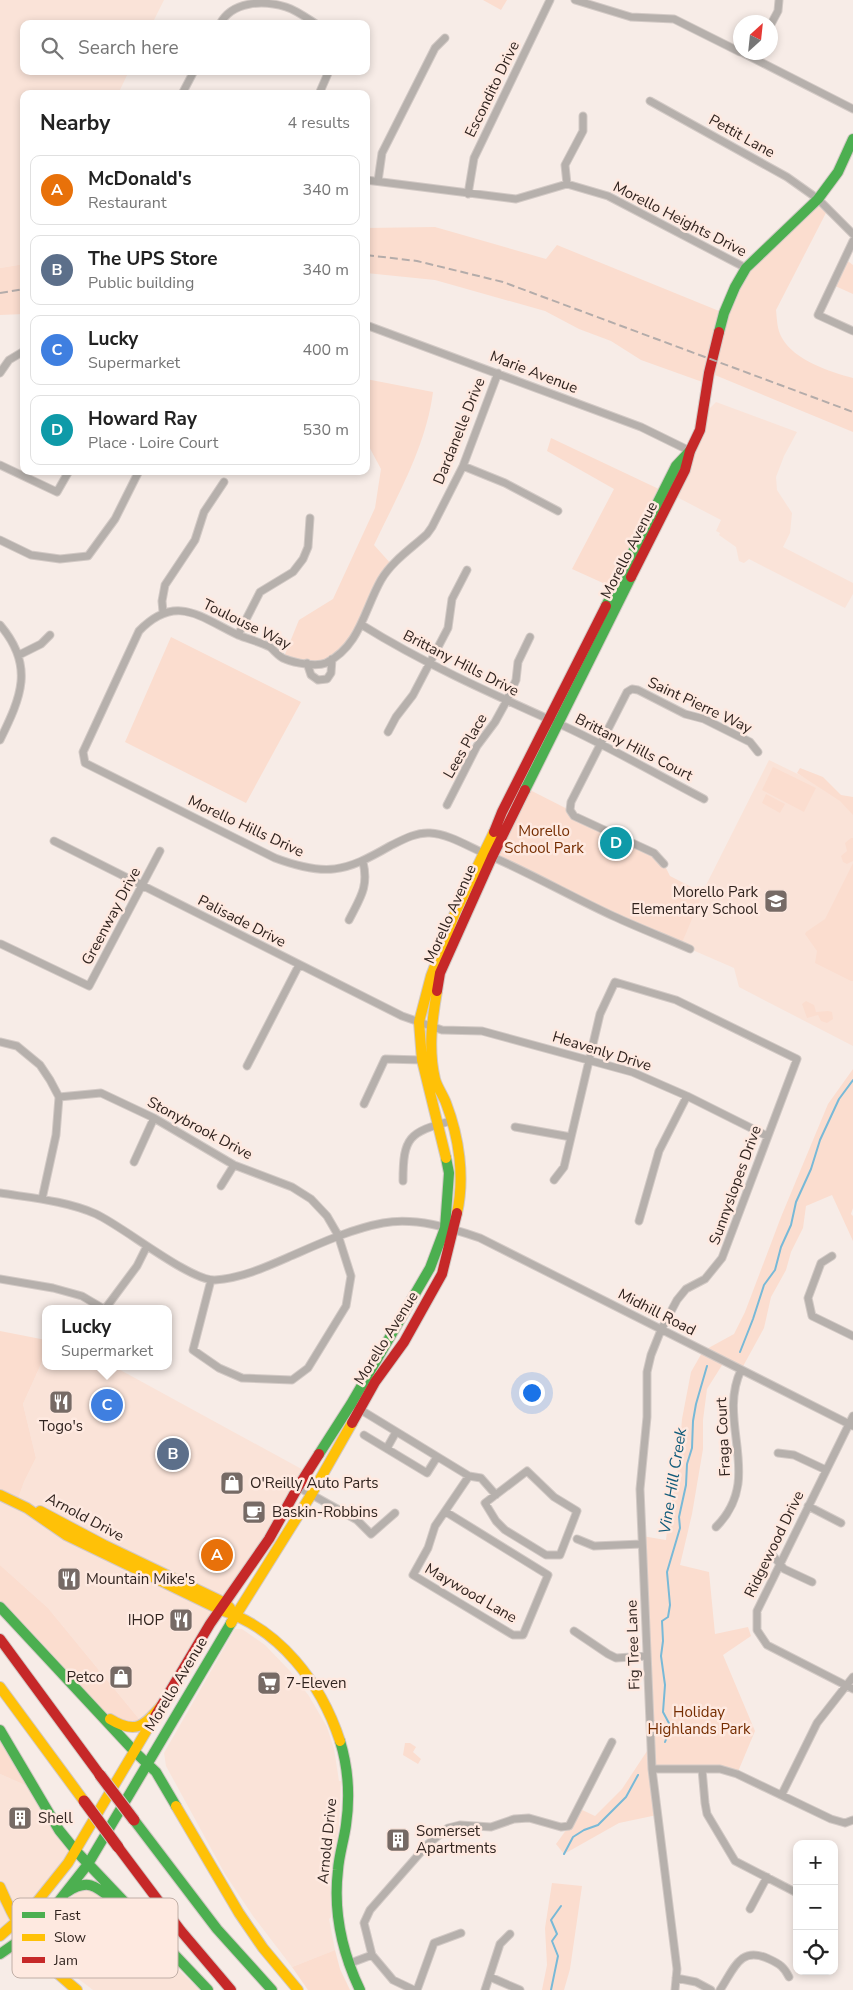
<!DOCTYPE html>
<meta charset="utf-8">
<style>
body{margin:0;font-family:"Nunito Sans",sans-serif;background:#f2f2f2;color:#222}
.controls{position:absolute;right:15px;bottom:15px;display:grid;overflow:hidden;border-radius:10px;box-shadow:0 2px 8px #0003}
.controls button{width:45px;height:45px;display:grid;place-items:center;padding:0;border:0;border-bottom:1px solid #e0e0e0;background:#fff;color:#222;font:25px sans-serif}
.compass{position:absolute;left:733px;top:15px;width:45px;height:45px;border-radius:50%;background:#fff;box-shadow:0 2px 8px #0003;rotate:27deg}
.you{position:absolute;left:531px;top:1392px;width:18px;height:18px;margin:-12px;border:4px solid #fff;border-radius:50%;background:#1a73e8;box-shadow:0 0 0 8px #1a73e833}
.badge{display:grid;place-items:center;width:32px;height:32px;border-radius:50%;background:#766a65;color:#fff;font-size:16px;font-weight:700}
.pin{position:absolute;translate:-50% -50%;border:2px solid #fff;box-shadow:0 1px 5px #0006}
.popup{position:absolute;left:42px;top:1305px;width:130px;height:65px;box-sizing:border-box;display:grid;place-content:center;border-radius:10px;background:#fff;filter:drop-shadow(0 1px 4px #0005);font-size:16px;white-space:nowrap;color:#767676}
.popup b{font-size:19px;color:#222}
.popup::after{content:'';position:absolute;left:50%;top:100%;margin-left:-10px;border:10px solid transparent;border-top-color:#fff}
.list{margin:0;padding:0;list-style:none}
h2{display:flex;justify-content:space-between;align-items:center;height:65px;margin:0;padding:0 20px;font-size:21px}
h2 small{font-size:16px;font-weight:400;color:#767676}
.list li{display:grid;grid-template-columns:32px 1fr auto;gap:15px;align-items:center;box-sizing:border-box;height:70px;margin:0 10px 10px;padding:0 10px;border:1px solid #e0e0e0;border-radius:10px}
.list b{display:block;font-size:19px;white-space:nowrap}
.list p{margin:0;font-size:16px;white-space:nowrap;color:#767676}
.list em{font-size:16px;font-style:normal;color:#767676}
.icon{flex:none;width:28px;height:28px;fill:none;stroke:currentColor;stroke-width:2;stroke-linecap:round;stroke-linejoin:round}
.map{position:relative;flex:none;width:853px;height:1990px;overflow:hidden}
.search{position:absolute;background:#fff;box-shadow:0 2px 8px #0003;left:20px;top:20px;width:350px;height:55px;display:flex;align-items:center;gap:12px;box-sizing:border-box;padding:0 18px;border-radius:10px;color:#767676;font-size:19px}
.panel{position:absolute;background:#fff;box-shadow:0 2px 8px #0003;left:20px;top:90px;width:350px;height:385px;border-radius:10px}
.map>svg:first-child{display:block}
.built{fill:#fae3d8}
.green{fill:#fbddcf}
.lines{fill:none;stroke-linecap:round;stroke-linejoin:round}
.stream{stroke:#78b9d7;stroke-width:2}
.street-casing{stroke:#d2c9c5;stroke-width:9}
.fast-casing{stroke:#d2c9c5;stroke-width:12}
.slow-casing{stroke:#d2c9c5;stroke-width:12}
.jam-casing{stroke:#d2c9c5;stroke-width:12}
.street{stroke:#b6b0ac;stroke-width:7}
.fast{stroke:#4caf50;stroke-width:10}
.slow{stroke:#ffc107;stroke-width:10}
.jam{stroke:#c62828;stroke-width:10}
.rail{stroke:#b4acaa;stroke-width:2;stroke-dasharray:8 4;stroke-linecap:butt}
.jam-bridge-casing{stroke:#d2c9c5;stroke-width:13;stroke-linecap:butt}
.jam-bridge{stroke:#c62828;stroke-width:11}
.labels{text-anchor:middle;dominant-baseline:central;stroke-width:5;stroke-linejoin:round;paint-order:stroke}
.street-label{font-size:15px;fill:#31241f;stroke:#fee9e0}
.park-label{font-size:15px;fill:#752d00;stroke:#fee9e0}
.poi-label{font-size:15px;fill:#31241f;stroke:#fee9e0;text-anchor:start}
.water-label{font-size:16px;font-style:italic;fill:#115c7b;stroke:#fee9e0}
.key{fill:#fee9e0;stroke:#c0aea6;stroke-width:1}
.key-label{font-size:14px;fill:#31241f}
</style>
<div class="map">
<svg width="853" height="1990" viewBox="0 0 853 1990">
<rect width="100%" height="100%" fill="#f7ece7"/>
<path class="built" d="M0 0H164L152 24H24V71H129L118 94H24V264L0 268Z
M716 402 797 432 784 456 776 477 777 490 792 513 790 533 783 547 853 583V594L845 608 749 559 744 563 739 561 736 547 719 535 720 533 716 531 721 520 673 495 703 415Z
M769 760 853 801V1046L739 987 734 968 681 945 694 909Z
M46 1353V1366H113L307 1472 225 1603 18 1499 24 1482 36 1458 23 1404Z
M0 1495 221 1610 144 1725 48 1608 0 1565Z
M235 1629H242L265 1645 290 1671 309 1696 327 1727 334 1749 339 1781H341L339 1827 330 1880 331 1917 329 1919 335 1950 292 1967 253 1916 225 1874 166 1766 164 1753Z
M0 1774 34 1789 76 1851 52 1886 0 1936Z
M83 1888 98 1894 200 1990H93L60 1965 38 1940 41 1934 65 1911 73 1900 71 1898 76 1893 83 1891Z"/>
<path class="green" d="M483 0H507L501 10Z
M818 199 828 209 776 310C777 319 777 330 782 338 794 360 830 372 853 378V432L710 373 708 384 641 360 611 341 579 329 545 311 435 280 366 273V228L435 227 546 259 557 245 724 313 735 287Z
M845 259 853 265V294L833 285Z
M24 264V314L0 315V268Z
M366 379 433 392C426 447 397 496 374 545L392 565 344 652 323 664 283 659 299 620 333 599 375 508 381 469 366 441Z
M551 438 663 491 614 588 572 569 614 489 547 451Z
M171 637 301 702 246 803 125 742Z
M773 767 816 788 804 812 762 790Z
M800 768 823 777 841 795 853 797V815L840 801 797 773Z
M526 788 654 853 664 864 670 876 703 893 681 945 492 857Z
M766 794 785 804 780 813 762 803Z
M851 838H853V861L847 864 843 862 841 856 847 851 845 843Z
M853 863V981H851L815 963 817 951 805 934 806 932 825 919Z
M806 1001 814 1005 816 1012 828 1011 832 1012 833 1019 827 1023 821 1021 818 1015 807 1018 802 1004Z
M853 1069V1208L851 1214 853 1216V1241L832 1195 806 1206 803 1228 791 1252 786 1270 771 1297 764 1328 741 1370 724 1362 707 1389 703 1420V1449L692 1514 680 1565 709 1572 715 1634 748 1627 751 1636 723 1655 755 1731 737 1774 720 1769H653L657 1815 619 1823 564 1854 556 1844 569 1826 578 1808 595 1816 622 1789 651 1745 642 1536 666 1540 669 1513 677 1476 682 1419 691 1372 703 1351 734 1334 745 1312 781 1217 828 1104Z
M0 1331 46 1340V1353L23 1404 36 1458 24 1482 18 1499 0 1489Z
M0 1565 48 1608 144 1725H118L0 1607Z
M0 1730 34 1789 0 1774Z
M405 1743H410L416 1747 413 1752 421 1759 418 1764 403 1755Z
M552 1883 582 1886 570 1969 564 1990H542L547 1965 545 1928Z
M335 1950 340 1969 350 1990H308L292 1967Z"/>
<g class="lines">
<path class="stream" d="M740 1352 753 1319 764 1285 775 1270 781 1247 791 1225 796 1202 811 1169 820 1140 839 1099 853 1080
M665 1742 671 1727 663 1712 665 1685 661 1656 663 1641 662 1621 668 1617 670 1605 667 1572 680 1528 679 1517 686 1485 687 1464 692 1448 693 1421 696 1404 707 1366
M564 1854 573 1837 584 1830 598 1825 626 1797 638 1775
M551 1990 558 1956 552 1941 557 1934 551 1920 561 1906"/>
<g class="street-casing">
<path id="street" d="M575 0 631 17 674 19 740 52
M220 24C232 1 263 0 286 7 296 10 307 18 316 24
M770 26 778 11 779 0
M741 52 853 109
M182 94 194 71
M319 94 329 71
M650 101 787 177 818 199 853 234
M366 180 516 199 567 184 608 196 746 268
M378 181 382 153 435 48 445 38
M567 184 565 165 583 131V116
M468 194 474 158 550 0
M853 241 818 315 853 331
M366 325 641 427 690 451
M0 373 9 360 24 351
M498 373 463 466 432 527 427 534C412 548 392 561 381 580 364 610 360 646 326 663 316 667 295 663 285 659 279 657 275 651 270 647 260 642 248 639 238 635 200 617 176 593 139 631L83 752 85 763 275 858C326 877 345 872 390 846 402 840 416 832 430 833 449 834 469 847 486 854 530 873 570 896 613 916 639 928 665 938 690 949
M0 465 57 492 69 471
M463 466 505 483 558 511
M0 540 31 555 60 559 88 556 115 519 139 471
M163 612 162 601 165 585 195 540 204 512 224 482
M0 625C35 666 21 697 0 740
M362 625C426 665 497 696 566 727 613 749 658 775 704 799
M238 635 260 592 293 572 303 559 308 547 310 518
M19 655 41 644 50 635
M307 663 311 675 318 680 327 679 331 673 332 659
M388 732 396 717 413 695 448 628 452 599 467 570
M447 805 477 746 495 722 506 702 516 680 518 662 530 637
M54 841 402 1016 442 1030 482 1031 632 1072 687 1096 767 1136
M664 864 654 853 574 816 570 810 571 802 627 692 632 689 638 690 685 714 704 719 750 742 758 752
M349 920C360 898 369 887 363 862
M1 944 89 986 160 851
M0 1042 17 1046 40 1065 50 1080 59 1097 56 1135 42 1199
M247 1066 299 965
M59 1097 101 1093 154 1118 234 1165 292 1187 311 1199 327 1216 338 1235 351 1276 346 1306 308 1368 292 1380 242 1378 219 1368 193 1350 211 1280
M364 1104 385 1059 422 1060
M515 1127 571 1137
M134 1162 154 1118
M554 1180 564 1167 600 1014 615 982 676 1000 797 1059 722 1258 705 1279 686 1289 677 1300 661 1330 651 1355 647 1372V1417L640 1489 652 1769 677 1969 675 1990
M403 1181C403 1137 409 1132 451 1121
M221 1186 234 1165
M0 1193C32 1198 67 1201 96 1214 124 1227 190 1281 215 1280 242 1278 266 1267 291 1256 321 1243 351 1229 383 1223 415 1217 451 1228 480 1238L853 1426
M639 1221 659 1151 687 1096
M832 1256 821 1263 808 1298 812 1316 853 1336
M0 1279 53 1288 82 1296 104 1309
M105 1309 137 1266 147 1246
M356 1407 469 1476 481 1478 496 1495
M853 1416 757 1611V1630L767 1645 853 1689
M364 1435 427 1473 437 1457
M387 1448 396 1432
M778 1453 794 1455 826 1470
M527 1471 554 1497 577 1511 560 1555H546L505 1530 496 1521 485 1503Z
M298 1487 357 1520 371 1534 395 1513
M808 1506 841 1523
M446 1512 548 1575 523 1635H513L413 1575 428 1548 435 1526 469 1476
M716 1527C765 1478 716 1423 741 1370
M577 1539 594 1546 642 1544
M770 1552 784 1569 812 1582
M574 1631 608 1654 616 1658 647 1656
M652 1769H720L737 1774 831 1819 845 1823 853 1820
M702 1769 705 1803 707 1814 735 1861 797 1893
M782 1794 817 1723 853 1677
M750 1909 767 1877
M348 1964 372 1955
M490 1977 520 1990
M676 1978 696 1982 711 1990
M414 1990 393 1980 372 1955 364 1923 370 1910 428 1844 448 1828 460 1825 491 1827 514 1819 529 1818 561 1827 569 1826 612 1742
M417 1990 434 1943 461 1933
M485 1990 500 1944 510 1934
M720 1990C734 1969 740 1945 769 1959 780 1964 784 1967 789 1977"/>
</g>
<g class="fast-casing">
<path id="fast" d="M719 332 724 313 735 287 746 268 818 199 838 172 853 139
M606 606 676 466 690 451
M525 790 631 577
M319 1454 351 1404 430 1268 445 1228 449 1173 446 1158
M0 1607 135 1752 156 1772 176 1806
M0 1730 59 1830 76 1851 208 1990
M340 1741C348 1767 350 1797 346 1825 344 1840 339 1855 338 1870 333 1912 342 1952 360 1990
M134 1820 217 1929 272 1990
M67 1892C87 1879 95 1885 112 1899
M0 1954 23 1938 48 1915 88 1864 231 1623"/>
</g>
<g class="slow-casing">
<path id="slow" d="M437 991C432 1020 428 1049 435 1079 437 1087 443 1095 446 1103 459 1137 465 1177 457 1213
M446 1158 422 1060 419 1022 431 976 455 913 494 832
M0 1495 27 1508 66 1535 221 1610C280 1629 321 1683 340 1741
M40 1511 104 1545 225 1603 230 1608
M231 1623 311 1495 352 1423
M0 1687 84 1801
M110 1719C136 1735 144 1726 162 1705
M176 1806 239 1913 263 1948 298 1990
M0 1887C20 1934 37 1958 77 1990
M0 1936 32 1908 68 1863 154 1718"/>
</g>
<g class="jam-casing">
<path id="jam" d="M631 577 685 470 690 451 700 430 709 373 719 332
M494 832 502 812 606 606
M437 991 440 973 492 857 525 790
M352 1423 375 1382 404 1342 442 1274 457 1213
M0 1639 100 1775
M154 1718 210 1624 269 1539 298 1487 319 1454
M118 1847 181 1931 231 1990"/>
</g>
<use href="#street" class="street"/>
<use href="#fast" class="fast"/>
<use href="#slow" class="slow"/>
<use href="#jam" class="jam"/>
<path class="rail" d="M366 255 417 261 503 282 853 412
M0 293 24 289"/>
<g class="jam-bridge-casing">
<path id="jam-bridge" d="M100 1775 134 1820
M84 1801 118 1847"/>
</g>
<use href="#jam-bridge" class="jam-bridge"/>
</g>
<defs>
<g id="school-square" transform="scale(1.25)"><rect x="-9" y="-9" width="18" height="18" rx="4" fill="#766a65" stroke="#fee9e0"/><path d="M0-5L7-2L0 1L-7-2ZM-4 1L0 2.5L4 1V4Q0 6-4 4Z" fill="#fff"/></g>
<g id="restaurant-square" transform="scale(1.25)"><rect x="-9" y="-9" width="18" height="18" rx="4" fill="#766a65" stroke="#fee9e0"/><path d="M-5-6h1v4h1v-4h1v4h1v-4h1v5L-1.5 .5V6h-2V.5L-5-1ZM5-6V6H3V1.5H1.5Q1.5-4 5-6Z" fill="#fff"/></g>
<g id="shop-square" transform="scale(1.25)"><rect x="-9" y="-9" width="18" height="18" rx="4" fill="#766a65" stroke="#fee9e0"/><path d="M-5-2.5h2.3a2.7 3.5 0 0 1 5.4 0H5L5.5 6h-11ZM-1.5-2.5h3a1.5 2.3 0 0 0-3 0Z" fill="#fff"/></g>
<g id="cafe-square" transform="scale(1.25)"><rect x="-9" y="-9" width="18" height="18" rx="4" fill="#766a65" stroke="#fee9e0"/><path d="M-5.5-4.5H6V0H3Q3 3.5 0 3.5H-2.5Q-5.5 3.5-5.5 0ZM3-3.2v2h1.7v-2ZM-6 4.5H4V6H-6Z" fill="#fff"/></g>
<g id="supermarket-square" transform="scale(1.25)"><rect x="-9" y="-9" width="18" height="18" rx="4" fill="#766a65" stroke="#fee9e0"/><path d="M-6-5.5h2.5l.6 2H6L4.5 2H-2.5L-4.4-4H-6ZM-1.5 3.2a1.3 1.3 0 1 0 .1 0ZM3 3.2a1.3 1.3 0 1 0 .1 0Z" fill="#fff"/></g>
<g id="building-square" transform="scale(1.25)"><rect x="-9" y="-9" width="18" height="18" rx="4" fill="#766a65" stroke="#fee9e0"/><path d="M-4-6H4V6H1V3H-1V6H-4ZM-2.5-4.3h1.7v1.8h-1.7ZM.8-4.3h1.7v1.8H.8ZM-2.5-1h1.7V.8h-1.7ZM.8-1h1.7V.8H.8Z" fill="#fff"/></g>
</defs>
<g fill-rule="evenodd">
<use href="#school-square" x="776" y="901"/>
<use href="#restaurant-square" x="61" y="1402"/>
<use href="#shop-square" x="232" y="1483"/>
<use href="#cafe-square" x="254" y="1512"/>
<use href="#restaurant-square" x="69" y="1579"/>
<use href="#restaurant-square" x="181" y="1620"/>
<use href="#shop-square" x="121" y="1677"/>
<use href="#supermarket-square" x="269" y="1683"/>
<use href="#building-square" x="20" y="1818"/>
<use href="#building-square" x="398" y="1840"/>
</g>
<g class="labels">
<g class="street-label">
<text transform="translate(492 89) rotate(-64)">Escondito Drive</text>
<text transform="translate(742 136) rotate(29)">Pettit Lane</text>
<text transform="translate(680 219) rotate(27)">Morello Heights Drive</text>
<text transform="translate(534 372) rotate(21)">Marie Avenue</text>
<text transform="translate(459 431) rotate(-68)">Dardanelle Drive</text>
<text transform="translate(629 550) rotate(-63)">Morello Avenue</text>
<text transform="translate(247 624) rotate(26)">Toulouse Way</text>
<text transform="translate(461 663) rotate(27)">Brittany Hills Drive</text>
<text transform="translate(700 705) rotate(25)">Saint Pierre Way</text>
<text transform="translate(465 746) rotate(-60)">Lees Place</text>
<text transform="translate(634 747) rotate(27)">Brittany Hills Court</text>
<text transform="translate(246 826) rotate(25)">Morello Hills Drive</text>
<text transform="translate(450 914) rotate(-66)">Morello Avenue</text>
<text transform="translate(111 916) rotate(-62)">Greenway Drive</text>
<text transform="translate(242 921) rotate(27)">Palisade Drive</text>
<text transform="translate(602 1051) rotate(17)">Heavenly Drive</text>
<text transform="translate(200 1128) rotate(28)">Stonybrook Drive</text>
<text transform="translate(735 1185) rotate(-70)">Sunnyslopes Drive</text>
<text transform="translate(657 1312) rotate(27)">Midhill Road</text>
<text transform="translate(386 1338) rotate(-58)">Morello Avenue</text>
<text transform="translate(723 1437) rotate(-93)">Fraga Court</text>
<text transform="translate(85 1517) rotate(28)">Arnold Drive</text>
<text transform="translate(774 1544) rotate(-64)">Ridgewood Drive</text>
<text transform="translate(471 1593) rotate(30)">Maywood Lane</text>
<text transform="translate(633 1645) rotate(-92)">Fig Tree Lane</text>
<text transform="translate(176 1684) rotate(-59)">Morello Avenue</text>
<text transform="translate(327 1841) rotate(-84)">Arnold Drive</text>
</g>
<g class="park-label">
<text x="544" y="831">Morello<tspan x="544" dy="17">School Park</tspan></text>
<text x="699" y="1712">Holiday<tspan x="699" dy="17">Highlands Park</tspan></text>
</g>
<g class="poi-label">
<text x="758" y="892" text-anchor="end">Morello Park<tspan x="758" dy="17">Elementary School</tspan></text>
<text x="61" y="1426" text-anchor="middle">Togo's</text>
<text x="250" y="1483">O'Reilly Auto Parts</text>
<text x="272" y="1512">Baskin-Robbins</text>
<text x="86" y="1579">Mountain Mike's</text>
<text x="164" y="1620" text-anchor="end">IHOP</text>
<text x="104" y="1677" text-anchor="end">Petco</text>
<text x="286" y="1683">7-Eleven</text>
<text x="38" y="1818">Shell</text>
<text x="416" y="1831">Somerset<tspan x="416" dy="17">Apartments</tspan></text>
</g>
<g class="water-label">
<text transform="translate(673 1481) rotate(-81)">Vine Hill Creek</text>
</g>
</g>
<rect x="12" y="1898" width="166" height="80" rx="8" class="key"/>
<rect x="22" y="1912" width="23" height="6" fill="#4caf50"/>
<rect x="22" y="1934" width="23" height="7" fill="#ffc107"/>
<rect x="22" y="1957" width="23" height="6" fill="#c62828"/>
<g class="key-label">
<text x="54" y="1920">Fast</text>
<text x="54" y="1942">Slow</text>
<text x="54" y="1965">Jam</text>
</g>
</svg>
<div class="controls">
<button>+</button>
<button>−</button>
<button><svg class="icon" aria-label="locate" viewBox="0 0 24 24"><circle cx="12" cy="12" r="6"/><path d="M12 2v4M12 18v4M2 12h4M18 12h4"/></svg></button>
</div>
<svg class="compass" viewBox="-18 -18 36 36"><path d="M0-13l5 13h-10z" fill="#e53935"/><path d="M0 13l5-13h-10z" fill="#767676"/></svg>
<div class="you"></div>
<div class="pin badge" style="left:217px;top:1555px;background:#e8710a">A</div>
<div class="pin badge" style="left:173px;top:1454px;background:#5c6f8a">B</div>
<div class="pin badge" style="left:107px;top:1405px;background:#3f7fe0">C</div>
<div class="popup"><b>Lucky</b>Supermarket</div>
<div class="pin badge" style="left:616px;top:843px;background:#0f9aa8">D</div>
<div class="search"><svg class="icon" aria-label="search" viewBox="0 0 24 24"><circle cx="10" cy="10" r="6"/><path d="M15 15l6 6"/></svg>Search here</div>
<section class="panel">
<h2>Nearby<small>4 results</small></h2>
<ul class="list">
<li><span class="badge" style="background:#e8710a">A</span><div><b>McDonald's</b><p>Restaurant</p></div><em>340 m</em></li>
<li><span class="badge" style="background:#5c6f8a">B</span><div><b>The UPS Store</b><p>Public building</p></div><em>340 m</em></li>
<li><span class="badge" style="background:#3f7fe0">C</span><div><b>Lucky</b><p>Supermarket</p></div><em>400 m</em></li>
<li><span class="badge" style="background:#0f9aa8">D</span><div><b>Howard Ray</b><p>Place · Loire Court</p></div><em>530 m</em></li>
</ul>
</section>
</div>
